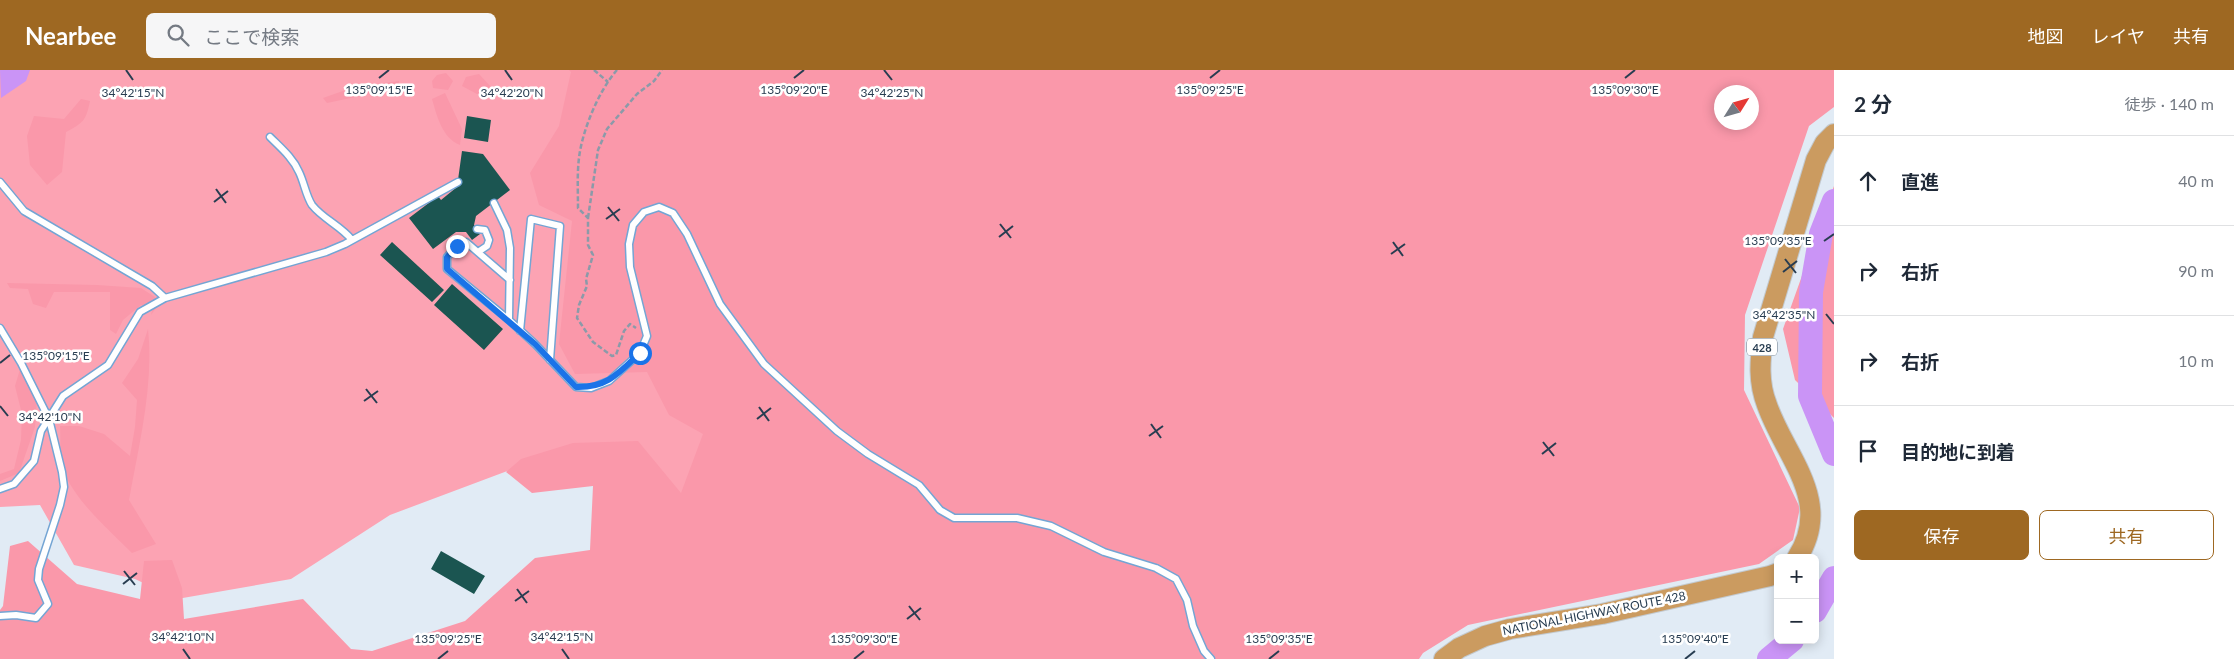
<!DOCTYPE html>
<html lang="ja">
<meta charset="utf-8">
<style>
body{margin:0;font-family:Lato,"Noto Sans JP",sans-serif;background:#f6f6f7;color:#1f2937}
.controls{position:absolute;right:15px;bottom:15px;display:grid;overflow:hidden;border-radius:8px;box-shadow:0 2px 12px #0003}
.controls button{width:45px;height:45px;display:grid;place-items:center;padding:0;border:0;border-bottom:1px solid #e0e1e3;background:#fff;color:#1f2937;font:25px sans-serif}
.compass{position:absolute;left:1714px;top:15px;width:45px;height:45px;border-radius:50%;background:#fff;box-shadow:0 2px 12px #0003;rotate:53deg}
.stop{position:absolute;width:15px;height:15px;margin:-11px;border:4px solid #1a73e8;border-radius:50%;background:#fff}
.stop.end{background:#1a73e8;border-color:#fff;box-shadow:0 1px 5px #0008}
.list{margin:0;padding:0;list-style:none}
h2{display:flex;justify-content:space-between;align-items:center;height:65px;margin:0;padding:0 20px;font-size:21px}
h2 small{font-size:16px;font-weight:400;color:#747a83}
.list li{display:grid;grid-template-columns:32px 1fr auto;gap:15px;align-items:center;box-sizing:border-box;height:90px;padding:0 20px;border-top:1px solid #e0e1e3}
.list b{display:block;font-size:19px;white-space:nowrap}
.list em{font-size:16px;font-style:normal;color:#747a83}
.actions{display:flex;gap:10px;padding:15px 20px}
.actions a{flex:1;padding:11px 0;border:1px solid #9e6822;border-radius:8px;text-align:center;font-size:18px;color:#9e6822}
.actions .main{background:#9e6822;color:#fff}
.icon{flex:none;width:28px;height:28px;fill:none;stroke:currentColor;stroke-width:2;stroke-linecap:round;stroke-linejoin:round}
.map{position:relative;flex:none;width:1834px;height:589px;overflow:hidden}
header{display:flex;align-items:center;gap:30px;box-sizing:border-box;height:70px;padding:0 25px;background:#9e6822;color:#fff}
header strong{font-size:24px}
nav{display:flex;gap:28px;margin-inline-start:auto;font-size:18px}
.search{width:350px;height:45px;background:#f6f6f7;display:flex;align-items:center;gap:12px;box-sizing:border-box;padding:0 18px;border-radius:8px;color:#747a83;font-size:19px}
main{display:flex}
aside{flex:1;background:#fff}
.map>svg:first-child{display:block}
.green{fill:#fca3b3}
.forest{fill:#fa98aa;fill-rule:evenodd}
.water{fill:#ca94f6}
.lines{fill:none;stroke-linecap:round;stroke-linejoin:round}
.river{stroke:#ca94f6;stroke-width:24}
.building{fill:#1b5551}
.service-casing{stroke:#74a5d4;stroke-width:9}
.trunk-casing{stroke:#c3c9ce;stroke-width:22}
.path{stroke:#8b9aa9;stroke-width:2.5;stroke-dasharray:5 2.5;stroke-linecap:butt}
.service{stroke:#fff;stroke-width:6}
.trunk{stroke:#cb9b60;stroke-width:20}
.route{stroke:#1a73e8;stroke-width:6}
.ticks{fill:none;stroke:#283d51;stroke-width:2}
.labels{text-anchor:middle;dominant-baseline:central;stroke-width:5;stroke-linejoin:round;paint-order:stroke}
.shield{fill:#fff;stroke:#687785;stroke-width:1}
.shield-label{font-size:11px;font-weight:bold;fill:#283d51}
.street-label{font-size:12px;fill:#283d51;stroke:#fff}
.ticks-label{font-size:12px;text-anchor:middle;fill:#283d51;stroke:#fff;stroke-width:5;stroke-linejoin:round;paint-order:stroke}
</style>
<header>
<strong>Nearbee</strong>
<div class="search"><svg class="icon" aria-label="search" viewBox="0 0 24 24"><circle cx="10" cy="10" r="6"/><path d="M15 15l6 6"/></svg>ここで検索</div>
<nav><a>地図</a><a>レイヤ</a><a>共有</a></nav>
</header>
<main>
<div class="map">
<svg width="1834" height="589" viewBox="0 0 1834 589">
<rect width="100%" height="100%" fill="#e1ebf5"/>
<path class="green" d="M0 0H583L600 155 645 278 723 367 689 445 534 391 390 445 291 509 177 529 135 509 74 495 40 435 0 437Z"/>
<path class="forest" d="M569 0H1834V37L1809 56 1745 245 1744 320 1800 438 1793 470 1759 494 1468 555 1423 583 1419 589H0V540L3 536 10 476 28 471 77 514 140 529 144 491 172 490 182 518 184 549 303 529 351 579 372 581 465 551 535 488 590 480 593 416 532 423 506 402 521 389 573 373 638 371 681 423 703 364 669 345 647 302 575 304 559 274 572 151 539 135 530 103 559 56 571 2ZM1722 22H1752V52H1722Z
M446 3 453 11 448 20 433 18 432 11 437 5Z
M479 4 492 18 487 24H477L462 16 466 7Z
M399 11 398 18 327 33 323 28 354 17Z
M445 23 462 59 460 75C442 68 437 46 432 29Z
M81 29 90 31C86 51 83 53 66 62L62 102 47 115 30 95 27 66 34 46 64 49Z
M1834 116V348L1795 310 1783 259Z
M7 213 97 215 141 218 161 231 151 245 153 236 141 235 123 250 116 264 110 260V222H54L46 238 33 234 28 219 10 218Z
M148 259C154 315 139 375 129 430L156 474 132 483C110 461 73 429 63 399 59 387 61 369 60 356H79L104 364 130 386 135 357 137 330 122 313 138 289Z
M21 296 37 330 35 357 19 403 0 411V404L14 399 21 370 22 344 15 316Z"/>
<path class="water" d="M0 0H30L26 11 1 28Z"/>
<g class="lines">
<path class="river" d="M1834 131 1821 164 1811 222 1810 326 1834 384
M1815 541 1834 508
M1769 589 1792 570"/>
</g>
<path class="building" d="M467 46 491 50 488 72 464 68Z
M462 81 483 84 510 120 476 146 474 155 480 164 472 170 466 162H456L433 179 409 148 438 126 441 130 457 117Z
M392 172 444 220 432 232 380 185Z
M452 214 503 259 484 280 434 235Z
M441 481 485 506 474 524 431 499Z"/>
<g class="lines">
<g class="service-casing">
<path id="service" d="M270 67C281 78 293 88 299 102 304 112 306 126 312 135 323 149 341 156 352 170
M0 112 24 141 152 216 165 228
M494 133 507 160 510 178 509 250 535 274 576 317 591 318 609 311 640 283 647 266 630 197 629 174 633 155 644 142 659 137 673 143 687 164 720 234 764 294 837 361 868 384 919 415 940 440 954 448H1017L1051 456 1104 482 1156 498 1176 509 1187 530 1193 556 1204 581 1211 589
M477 159 485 160 489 170 487 176 478 182
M509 250 447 199V187L457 176 466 172 510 210
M0 258 21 293 49 349 62 402 64 417 60 435 39 499 38 510 48 534 36 548 16 545 0 546
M520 261 531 149 560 156 550 290
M0 419 14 414 34 391 41 361 63 326 108 295 140 242 165 228 326 182 345 174 458 112"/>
</g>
<g class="trunk-casing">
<path id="trunk" d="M1797 488C1834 431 1785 387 1767 335 1758 312 1760 291 1763 267L1816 90 1825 73 1834 64
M1444 589 1459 578 1485 566 1510 559 1602 544 1770 506 1778 503"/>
</g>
<path class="path" d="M594 0 608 12
M617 0C599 20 582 61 579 88 577 104 578 122 578 138L588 148V175L593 185 586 209 587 216 579 235 577 248 593 272 612 286 616 285 624 261 630 254 636 258
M588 148 598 80 607 59 637 24 654 11 662 0"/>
<use href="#service" class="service"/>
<use href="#trunk" class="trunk"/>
</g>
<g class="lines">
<path class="route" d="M457 176 447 187V199L535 274 576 317C607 318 619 303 640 283"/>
</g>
<path class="ticks" d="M126 0 133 10M505 0 512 10M884 0 892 10M379 8 389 0M794 8 804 0M1210 8 1220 0M1625 8 1635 0M216 119 226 133M214 132 228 121M608 137 619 151M606 149 620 139M1000 154 1011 168M999 167 1013 156M1824 171 1834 164M1393 172 1403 186M1391 184 1405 174M1785 189 1796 203M1783 202 1797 191M1826 244 1834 254M0 293 10 285M366 319 377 333M364 331 378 321M0 336 8 346M759 337 769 351M757 349 771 338M1151 354 1161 368M1149 366 1163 356M1543 372 1554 386M1542 384 1556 373M124 501 135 515M123 514 137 503M517 519 527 533M515 531 529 521M909 536 920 550M907 549 921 538M183 579 190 589M562 579 569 589M438 589 448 581M854 589 864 581M1269 589 1279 581M1685 589 1695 581"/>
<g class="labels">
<rect class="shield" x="1747" y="268.5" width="30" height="17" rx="4"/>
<g class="shield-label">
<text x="1762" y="277">428</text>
</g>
<g class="street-label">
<text transform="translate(1594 543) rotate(-11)">NATIONAL HIGHWAY ROUTE 428</text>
</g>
</g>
<g class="ticks-label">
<text x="379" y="24">135°09'15"E</text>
<text x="794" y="24">135°09'20"E</text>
<text x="1210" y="24">135°09'25"E</text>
<text x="1625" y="24">135°09'30"E</text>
<text x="133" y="27">34°42'15"N</text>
<text x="512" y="27">34°42'20"N</text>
<text x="892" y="27">34°42'25"N</text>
<text x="1778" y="175">135°09'35"E</text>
<text x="1784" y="249">34°42'35"N</text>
<text x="56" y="290">135°09'15"E</text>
<text x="50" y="351">34°42'10"N</text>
<text x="183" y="571">34°42'10"N</text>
<text x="562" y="571">34°42'15"N</text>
<text x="448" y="573">135°09'25"E</text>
<text x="864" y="573">135°09'30"E</text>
<text x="1279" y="573">135°09'35"E</text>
<text x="1695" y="573">135°09'40"E</text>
</g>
</svg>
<div class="controls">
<button>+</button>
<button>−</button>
</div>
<svg class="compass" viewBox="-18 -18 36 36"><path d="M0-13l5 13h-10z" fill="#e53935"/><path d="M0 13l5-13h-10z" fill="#747a83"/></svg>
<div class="stop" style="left:640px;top:283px"></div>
<div class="stop end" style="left:457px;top:176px"></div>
</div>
<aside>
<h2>2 分<small>徒歩 · 140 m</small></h2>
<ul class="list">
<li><svg class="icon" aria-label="ahead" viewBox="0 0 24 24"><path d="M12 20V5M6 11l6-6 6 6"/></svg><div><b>直進</b></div><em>40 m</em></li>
<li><svg class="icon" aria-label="right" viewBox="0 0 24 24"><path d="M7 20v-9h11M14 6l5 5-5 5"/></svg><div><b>右折</b></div><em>90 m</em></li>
<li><svg class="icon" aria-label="right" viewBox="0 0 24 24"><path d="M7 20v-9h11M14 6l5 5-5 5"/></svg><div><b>右折</b></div><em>10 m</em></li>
<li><svg class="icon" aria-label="arrive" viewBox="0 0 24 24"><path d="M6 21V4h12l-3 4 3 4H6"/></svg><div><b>目的地に到着</b></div></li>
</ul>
<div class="actions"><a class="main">保存</a><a>共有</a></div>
</aside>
</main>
